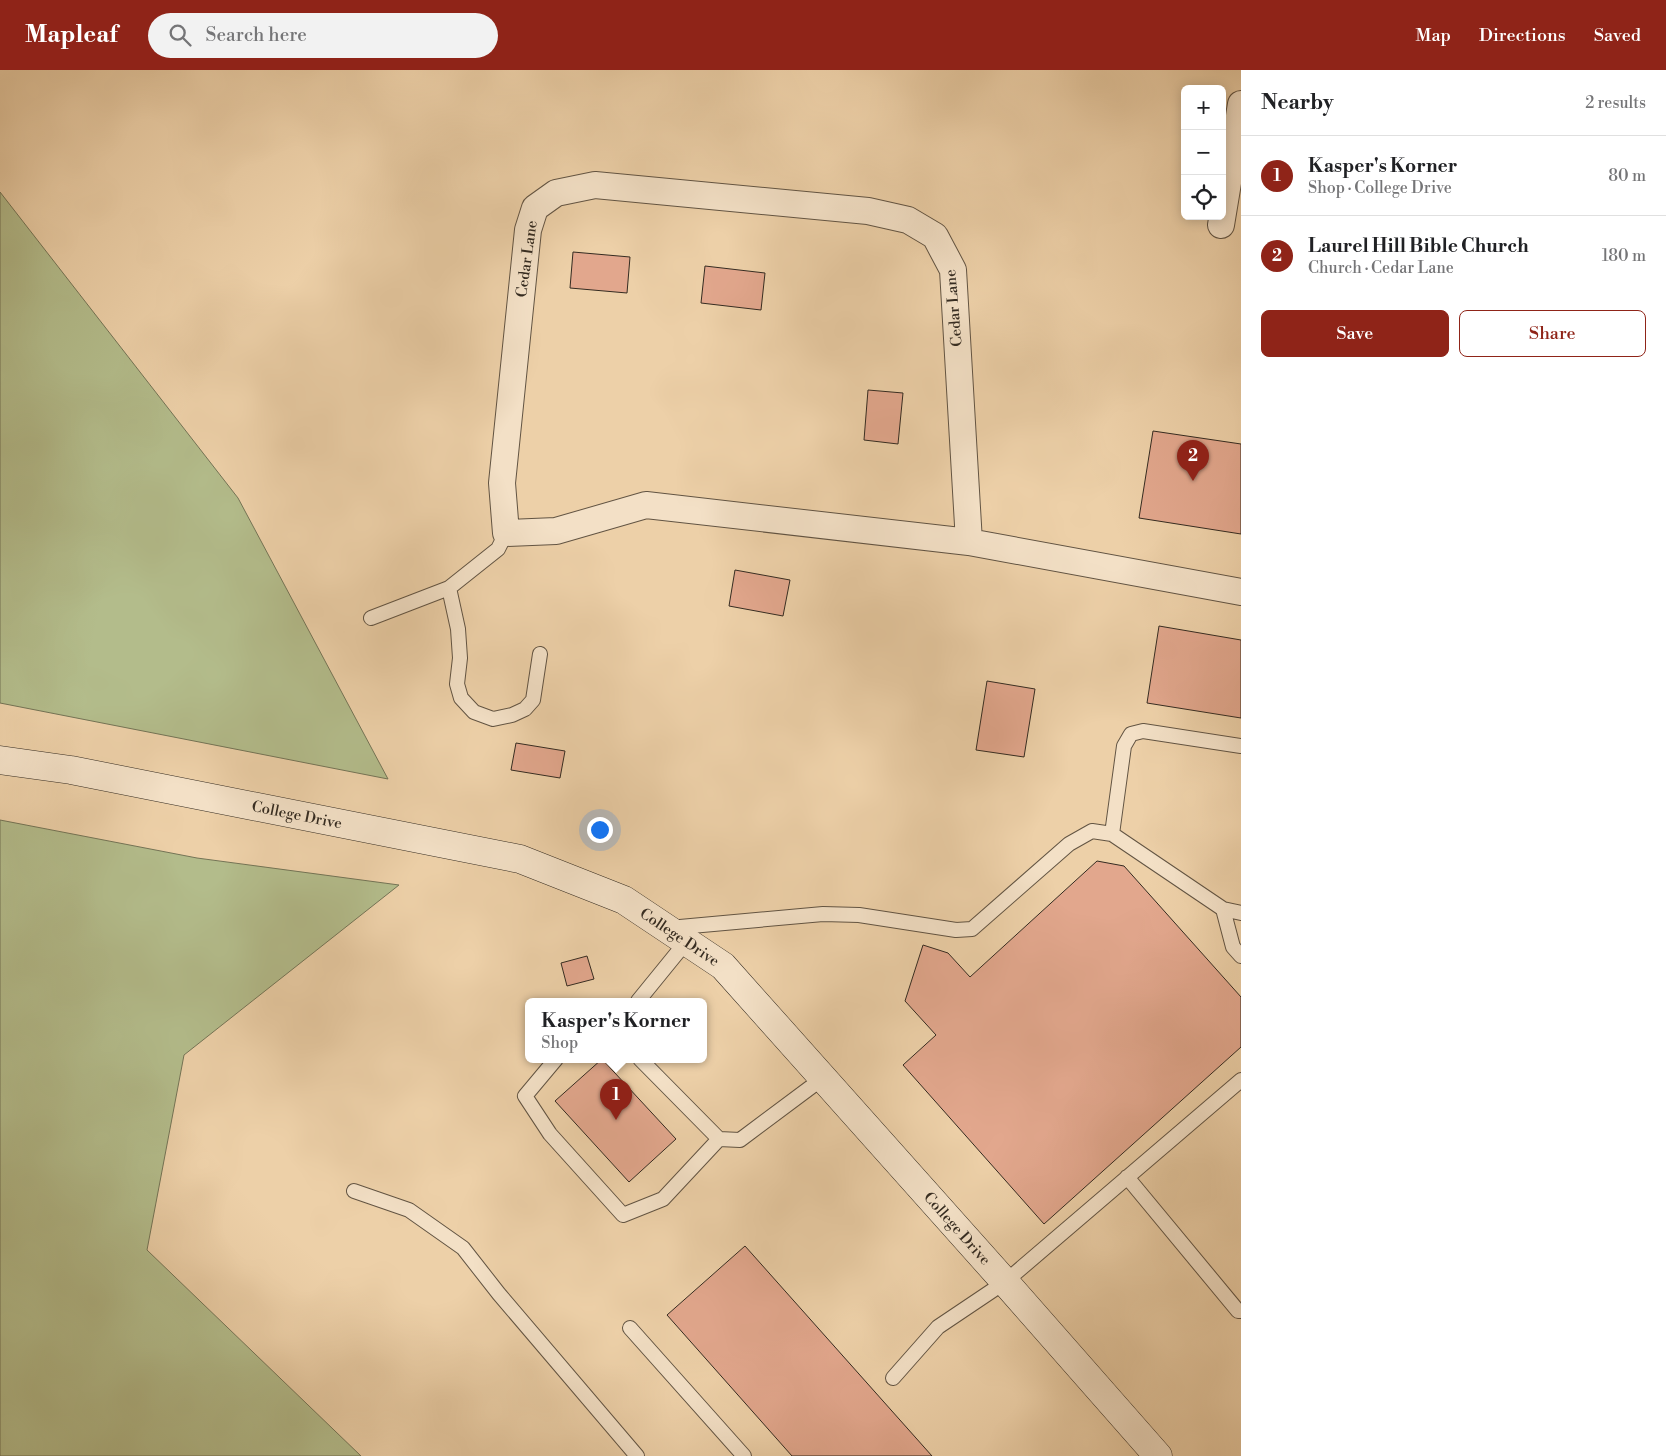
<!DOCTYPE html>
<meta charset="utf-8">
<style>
body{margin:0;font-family:"Libre Bodoni",serif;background:#f2f2f2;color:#202124}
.controls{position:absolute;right:15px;top:15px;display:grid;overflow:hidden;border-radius:8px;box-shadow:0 2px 12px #0003}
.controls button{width:45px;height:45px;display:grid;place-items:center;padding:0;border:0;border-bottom:1px solid #e0e0e0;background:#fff;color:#202124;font:25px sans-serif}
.you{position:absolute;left:599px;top:759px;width:18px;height:18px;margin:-12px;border:4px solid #fff;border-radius:50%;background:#1a73e8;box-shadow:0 0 0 8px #1a73e833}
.badge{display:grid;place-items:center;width:32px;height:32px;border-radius:50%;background:#8f2418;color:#fff;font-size:16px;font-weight:700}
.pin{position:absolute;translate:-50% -41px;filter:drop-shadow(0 1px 2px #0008)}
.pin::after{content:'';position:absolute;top:26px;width:18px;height:15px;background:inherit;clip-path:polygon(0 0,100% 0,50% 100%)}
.popup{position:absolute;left:525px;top:928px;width:182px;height:65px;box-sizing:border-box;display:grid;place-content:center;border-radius:8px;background:#fff;filter:drop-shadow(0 1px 4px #0005);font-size:16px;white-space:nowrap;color:#757577}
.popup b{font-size:19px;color:#202124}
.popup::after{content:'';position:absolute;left:50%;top:100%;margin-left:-10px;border:10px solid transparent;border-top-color:#fff}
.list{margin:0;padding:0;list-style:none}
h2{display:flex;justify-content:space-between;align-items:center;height:65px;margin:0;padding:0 20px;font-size:21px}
h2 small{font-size:16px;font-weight:400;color:#757577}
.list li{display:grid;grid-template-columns:32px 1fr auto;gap:15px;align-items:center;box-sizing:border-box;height:80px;padding:0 20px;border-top:1px solid #e0e0e0}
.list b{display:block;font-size:19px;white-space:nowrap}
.list p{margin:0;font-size:16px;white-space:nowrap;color:#757577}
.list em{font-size:16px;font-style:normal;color:#757577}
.actions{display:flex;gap:10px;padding:15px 20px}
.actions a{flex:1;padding:11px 0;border:1px solid #8f2418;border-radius:8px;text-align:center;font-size:18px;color:#8f2418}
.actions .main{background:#8f2418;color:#fff}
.icon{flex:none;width:28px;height:28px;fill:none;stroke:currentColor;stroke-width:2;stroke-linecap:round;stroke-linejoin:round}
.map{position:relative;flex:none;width:1241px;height:1386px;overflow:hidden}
header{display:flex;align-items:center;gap:30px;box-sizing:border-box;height:70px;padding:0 25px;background:#8f2418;color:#fff}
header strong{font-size:24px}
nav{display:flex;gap:28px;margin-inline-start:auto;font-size:18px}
.search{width:350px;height:45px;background:#f2f2f2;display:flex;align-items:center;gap:12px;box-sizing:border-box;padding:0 18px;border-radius:28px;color:#757577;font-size:19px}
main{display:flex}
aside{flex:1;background:#fff}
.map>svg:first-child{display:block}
.green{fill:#b3bc8b;stroke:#747456}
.building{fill:#e2a78d;stroke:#342b21}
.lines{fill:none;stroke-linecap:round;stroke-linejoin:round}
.service-casing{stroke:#625443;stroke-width:16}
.minor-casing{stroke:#625443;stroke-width:28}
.secondary-casing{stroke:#342b21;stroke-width:29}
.service{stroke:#f3e0c6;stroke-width:14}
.minor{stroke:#f3e0c6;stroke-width:26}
.secondary{stroke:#f3e0c6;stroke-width:28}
.labels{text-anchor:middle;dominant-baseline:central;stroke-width:5;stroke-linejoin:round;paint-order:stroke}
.street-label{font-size:15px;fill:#342b21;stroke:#f3e0c6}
</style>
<header>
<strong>Mapleaf</strong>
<div class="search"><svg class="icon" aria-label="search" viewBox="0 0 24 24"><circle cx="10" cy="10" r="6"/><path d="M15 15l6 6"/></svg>Search here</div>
<nav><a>Map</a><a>Directions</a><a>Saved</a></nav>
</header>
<main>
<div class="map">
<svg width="1241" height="1386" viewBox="0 0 1241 1386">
<rect width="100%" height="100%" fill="#edd0a8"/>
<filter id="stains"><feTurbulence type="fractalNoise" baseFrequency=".004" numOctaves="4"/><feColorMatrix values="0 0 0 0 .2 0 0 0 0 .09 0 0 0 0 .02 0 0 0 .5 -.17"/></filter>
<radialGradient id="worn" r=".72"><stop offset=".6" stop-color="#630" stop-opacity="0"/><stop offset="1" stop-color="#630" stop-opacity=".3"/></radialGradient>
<path class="green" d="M0 122 238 428 388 709 0 633Z
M0 750 197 788 399 815 184 985 147 1180 361 1386H0Z"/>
<path class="building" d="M573 182 630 187 627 223 570 218Z
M705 196 765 203 761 240 701 233Z
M868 320 903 323 898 374 864 370Z
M1153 361 1241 374V464L1139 448Z
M735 500 790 510 783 546 729 536Z
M1159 556 1241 570V648L1147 633Z
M987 611 1035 619 1024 687 976 680Z
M516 673 565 681 560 708 511 700Z
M1097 791 1124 796 1241 927V977L1044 1154 903 995 936 965 905 931 923 875 948 883 970 907Z
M587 886 594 909 567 916 561 893Z
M602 989 676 1069 629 1112 555 1031Z
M745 1176 932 1386H792L667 1245Z"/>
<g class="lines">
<g class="service-casing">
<path id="service" d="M449 518 458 559 460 588 457 614 461 628 474 642 493 649 512 645 525 639 533 630 540 584
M371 548 449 518 498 479 506 463
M1112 764 1124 676 1131 664 1143 661 1241 676
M1223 839 1233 877 1241 886
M669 858 823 844 859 845 956 860 972 859 1069 774 1092 761 1112 764 1223 839 1241 843
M638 931 686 872
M556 989 525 1026 550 1064 623 1145 663 1129 719 1069
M640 989 719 1069 740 1070 823 1008
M1127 1107 1238 1241H1241
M354 1121 409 1140 463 1178 499 1224 637 1386
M630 1258 744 1386
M893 1308 938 1257 1005 1212 1241 1010"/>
</g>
<g class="minor-casing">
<path id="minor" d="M595 115 868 141 908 150 935 166 953 200 969 472 646 435 556 461 506 463 502 413 528 160 535 138 556 123Z
M1221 155 1241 34
M969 472 1241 522"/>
</g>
<g class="secondary-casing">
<g id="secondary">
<path id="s1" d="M0 690 71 700 520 789 624 830 723 896 1005 1212 1158 1386"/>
</g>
</g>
<use href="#service" class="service"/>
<use href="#minor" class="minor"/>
<use href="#secondary" class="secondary"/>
</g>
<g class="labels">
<g class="street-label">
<text transform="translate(527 189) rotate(-82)">Cedar Lane</text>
<text transform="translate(954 238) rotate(-95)">Cedar Lane</text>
<text stroke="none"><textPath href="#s1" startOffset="302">College Drive</textPath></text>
<text stroke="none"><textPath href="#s1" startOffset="708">College Drive</textPath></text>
<text stroke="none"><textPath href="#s1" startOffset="1112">College Drive</textPath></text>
</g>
</g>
<rect width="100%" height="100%" filter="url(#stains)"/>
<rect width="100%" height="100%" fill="url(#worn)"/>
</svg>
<div class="controls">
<button>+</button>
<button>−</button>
<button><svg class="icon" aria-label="locate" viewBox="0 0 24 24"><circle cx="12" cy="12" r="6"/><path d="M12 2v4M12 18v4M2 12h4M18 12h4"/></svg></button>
</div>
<div class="you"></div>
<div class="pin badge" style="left:616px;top:1050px">1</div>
<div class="popup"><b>Kasper's Korner</b>Shop</div>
<div class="pin badge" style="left:1193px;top:411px">2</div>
</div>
<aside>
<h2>Nearby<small>2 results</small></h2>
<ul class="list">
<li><span class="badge">1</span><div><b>Kasper's Korner</b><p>Shop · College Drive</p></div><em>80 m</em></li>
<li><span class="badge">2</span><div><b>Laurel Hill Bible Church</b><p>Church · Cedar Lane</p></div><em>180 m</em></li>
</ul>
<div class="actions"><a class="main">Save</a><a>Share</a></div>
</aside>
</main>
